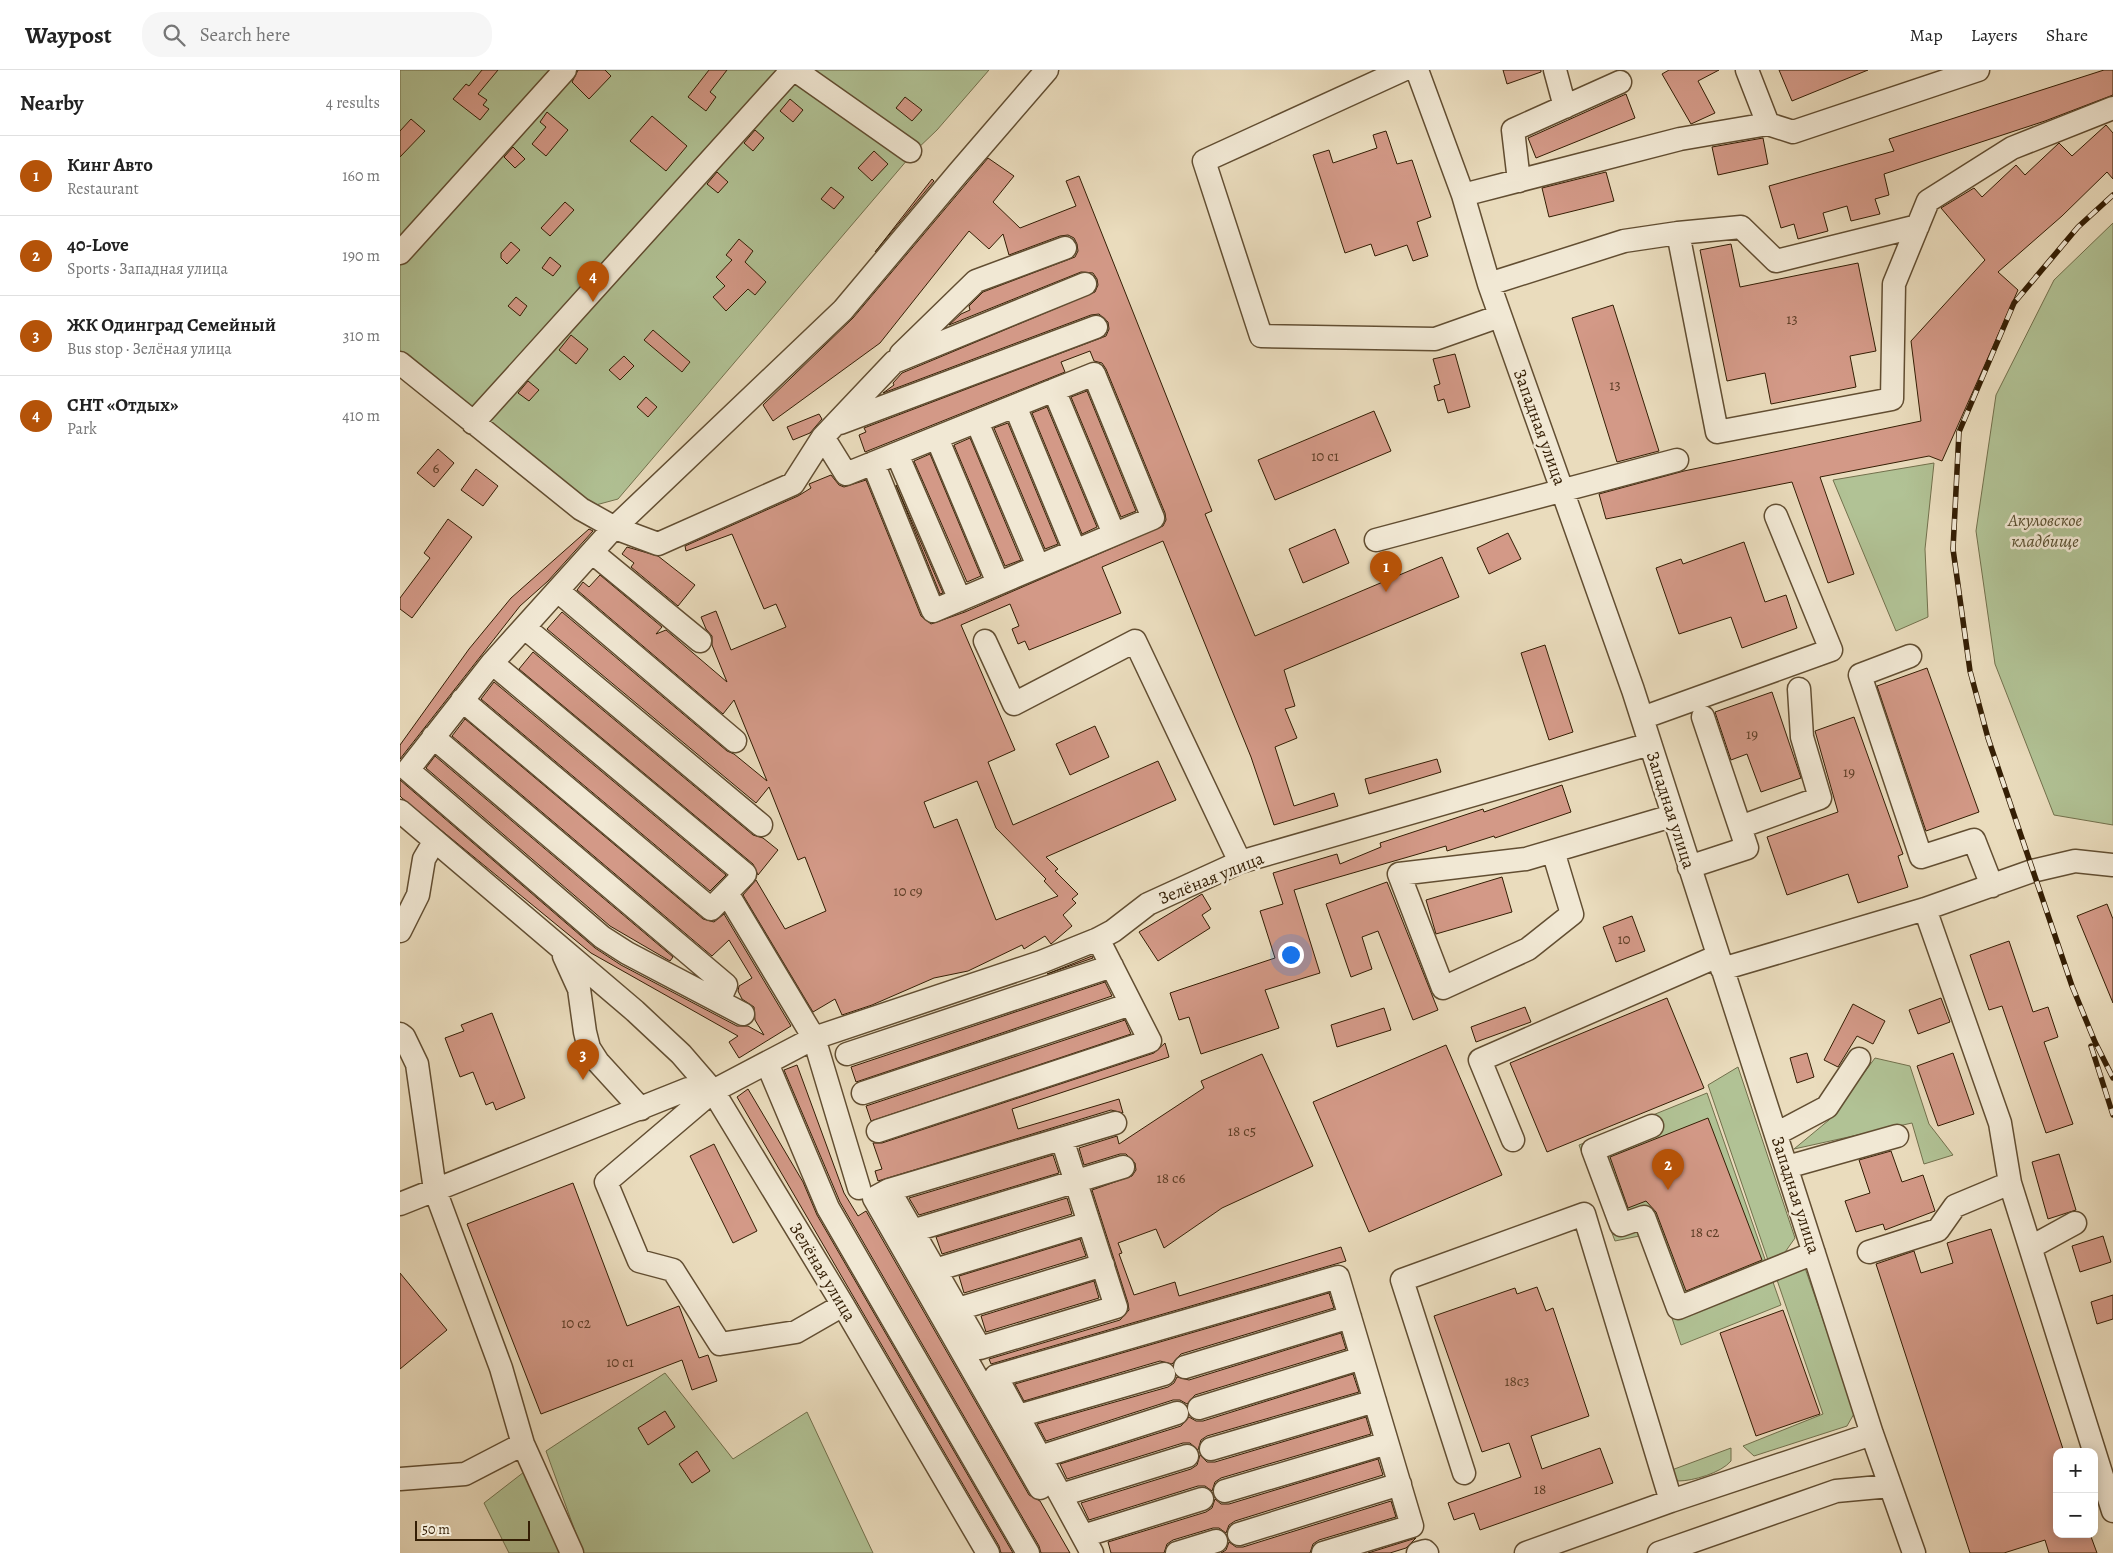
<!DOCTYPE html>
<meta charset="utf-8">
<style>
body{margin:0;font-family:Alegreya,serif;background:#f6f6f6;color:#222}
.controls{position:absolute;right:15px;bottom:15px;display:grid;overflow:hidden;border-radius:10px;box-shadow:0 2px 12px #0003}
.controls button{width:45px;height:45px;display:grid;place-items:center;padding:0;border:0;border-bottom:1px solid #e0e0e0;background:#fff;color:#222;font:25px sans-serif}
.scale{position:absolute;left:15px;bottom:12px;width:115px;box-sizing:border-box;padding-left:5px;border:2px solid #341e04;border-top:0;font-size:14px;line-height:18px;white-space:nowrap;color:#341e04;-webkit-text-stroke:4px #f1e8d4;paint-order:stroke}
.you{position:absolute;left:890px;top:884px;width:18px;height:18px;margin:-12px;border:4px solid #fff;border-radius:50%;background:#1a73e8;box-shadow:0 0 0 8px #1a73e833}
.badge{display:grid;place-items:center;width:32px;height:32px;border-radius:50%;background:#b45309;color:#fff;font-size:16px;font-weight:700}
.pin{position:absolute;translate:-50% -41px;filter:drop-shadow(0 1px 2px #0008)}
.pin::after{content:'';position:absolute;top:26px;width:18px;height:15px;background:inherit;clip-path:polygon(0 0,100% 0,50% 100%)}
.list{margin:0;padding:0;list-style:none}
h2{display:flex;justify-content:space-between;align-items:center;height:65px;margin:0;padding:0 20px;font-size:21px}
h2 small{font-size:16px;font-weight:400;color:#767676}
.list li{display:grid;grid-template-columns:32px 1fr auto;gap:15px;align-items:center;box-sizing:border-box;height:80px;padding:0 20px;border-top:1px solid #e0e0e0}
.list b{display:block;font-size:19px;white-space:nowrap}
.list p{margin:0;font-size:16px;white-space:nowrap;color:#767676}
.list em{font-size:16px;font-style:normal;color:#767676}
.icon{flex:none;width:28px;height:28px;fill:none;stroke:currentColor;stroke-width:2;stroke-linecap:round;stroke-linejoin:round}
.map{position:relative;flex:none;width:1713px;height:1483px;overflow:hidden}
header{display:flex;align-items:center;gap:30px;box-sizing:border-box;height:70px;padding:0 25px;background:#fff;border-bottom:1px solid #e0e0e0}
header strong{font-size:24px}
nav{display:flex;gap:28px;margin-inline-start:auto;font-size:18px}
.search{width:350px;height:45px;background:#f6f6f6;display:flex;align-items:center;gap:12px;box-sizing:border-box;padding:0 18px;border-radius:20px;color:#767676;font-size:19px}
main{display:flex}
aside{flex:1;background:#fff}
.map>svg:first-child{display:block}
.green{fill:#b1c295;stroke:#72704c}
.building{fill:#d39987;stroke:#341e04;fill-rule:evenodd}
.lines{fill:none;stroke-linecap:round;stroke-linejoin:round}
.minor-casing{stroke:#624e32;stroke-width:25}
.minor{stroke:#f1e8d4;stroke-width:22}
.rail-casing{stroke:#341e04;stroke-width:5.5}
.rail{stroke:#f1e8d4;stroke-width:4;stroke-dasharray:11;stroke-linecap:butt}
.labels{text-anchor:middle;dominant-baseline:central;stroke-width:5;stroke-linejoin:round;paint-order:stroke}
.number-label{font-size:15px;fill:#5c3d25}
.street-label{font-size:18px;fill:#341e04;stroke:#f1e8d4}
.park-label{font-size:18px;font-style:italic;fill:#5a4f30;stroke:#f1e8d4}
</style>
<header>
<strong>Waypost</strong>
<div class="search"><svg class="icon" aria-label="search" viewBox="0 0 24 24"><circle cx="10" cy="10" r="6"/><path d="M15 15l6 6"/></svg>Search here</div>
<nav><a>Map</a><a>Layers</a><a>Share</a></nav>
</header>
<main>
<aside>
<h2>Nearby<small>4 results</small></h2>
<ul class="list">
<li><span class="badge">1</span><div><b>Кинг Авто</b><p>Restaurant</p></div><em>160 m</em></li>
<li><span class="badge">2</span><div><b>40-Love</b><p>Sports · Западная улица</p></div><em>190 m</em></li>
<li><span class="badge">3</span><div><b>ЖК Одинград Семейный</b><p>Bus stop · Зелёная улица</p></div><em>310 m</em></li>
<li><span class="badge">4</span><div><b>СНТ «Отдых»</b><p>Park</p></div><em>410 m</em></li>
</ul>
</aside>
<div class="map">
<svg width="1713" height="1483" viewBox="0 0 1713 1483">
<rect width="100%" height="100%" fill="#eadcbd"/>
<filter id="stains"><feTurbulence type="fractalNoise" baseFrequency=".004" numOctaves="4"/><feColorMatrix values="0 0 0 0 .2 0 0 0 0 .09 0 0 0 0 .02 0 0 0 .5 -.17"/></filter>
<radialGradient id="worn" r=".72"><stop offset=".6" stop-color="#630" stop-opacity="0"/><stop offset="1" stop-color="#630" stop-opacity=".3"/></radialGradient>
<path class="green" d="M0 0H589L537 60 514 82 218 429 181 439 0 285Z
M1713 153V755L1654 745 1595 594 1576 461 1596 325 1654 210Z
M1534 393 1525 479 1528 547 1496 561 1433 410Z
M1475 988 1510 996 1529 1054 1553 1085 1524 1094 1512 1053 1394 1079 1429 1050Z
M1338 997 1395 1168 1383 1185 1369 1193 1308 1015Z
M1307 1023 1381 1235 1281 1275 1244 1165 1215 1171 1179 1075Z
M1404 1195 1455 1342 1447 1356 1354 1386 1343 1376 1423 1344 1376 1207Z
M265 1303 333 1389 407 1342 473 1483H183L146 1381Z
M1331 1378V1391C1321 1403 1293 1411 1278 1411L1269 1401Z
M133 1395 166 1483H109L84 1433Z"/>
<path class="building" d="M82 0H98L78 24 87 30 83 35 89 39 80 50 53 29 66 14 69 16Z
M178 0H205L211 6 189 29 172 12Z
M309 0H327L310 22 316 27 306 41 288 27Z
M1103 0H1141V2L1107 14Z
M1269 0H1319L1298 11 1315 43 1291 54 1262 4Z
M1379 0H1468L1392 31Z
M1704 0H1713V25L1645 51 1484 104 1489 125 1475 129 1480 144 1451 151 1447 136 1423 143 1428 161 1398 169 1394 154 1381 158 1369 116 1494 81 1489 69Z
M1226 24 1235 48 1136 88 1128 68Z
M505 27 522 40 512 51 496 38Z
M390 29 403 40 393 52 380 41Z
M147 42 168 60 146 86 132 74 146 57 140 52Z
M252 46 287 76 266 101 230 71Z
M11 49 25 61 0 87V61Z
M1706 55 1713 63V109L1707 102 1662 146 1598 202 1618 220 1542 391 1529 386 1420 407 1454 504 1428 513 1392 412 1206 449 1199 424 1284 401 1521 351 1511 271 1585 190 1541 138 1574 118 1582 127 1616 95 1625 105 1659 73 1672 86Z
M355 60 364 68 353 81 344 73Z
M986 61 997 94 1012 90 1031 147 1017 152 1028 186 1013 191 1007 175 975 186 971 174 945 183 913 85 929 80 933 93 977 78 973 65Z
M1363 68 1368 94 1318 105 1312 77Z
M113 77 125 89 115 98 104 87Z
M474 81 488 94 472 111 458 98Z
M588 88 614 106 593 132 620 158 676 136 666 111 679 106 812 441 805 444 855 566 1042 487 1059 527 884 600 895 636 885 639 897 668 875 677 894 736 934 723 938 736 874 755 851 687 763 471 702 497 721 543 629 580 625 571 618 574 612 559 619 556 610 534 561 555 615 680 588 692 613 755 758 691 776 730 646 787 658 799 655 801 678 824 672 829 676 833 663 845 672 856 651 874 645 866 624 879 622 875 568 901 534 908 472 935 442 945 435 929 413 942 343 825 356 810 385 859 426 841 405 787 398 790 369 717 356 733 147 559 162 542 327 681 334 684 367 711 334 630 323 644 177 520 183 512 189 517 200 505 262 557 256 564 266 560 327 612 312 575V566L306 559 301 547 316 541 331 580 386 557 376 534 364 539 332 464 286 481 285 476 398 426 411 418 409 414 431 405 439 415 444 417 466 410 521 546 531 554 565 542 763 456 766 450 765 443 706 299 702 293 694 291 690 281 661 292 665 302 465 382 459 365 466 362 464 358 706 266 709 259 708 252 699 244 691 245 483 323 494 315 493 313 502 303 695 222 698 215 697 209 693 203 681 202 549 255 561 244 570 240 569 236 583 222 675 187 678 181 677 174 674 168 668 165 660 166 609 185 603 164 589 179 569 161 480 273 373 351 363 335 453 248ZM577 711 596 758 646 809 644 811 658 826 596 850 557 749 534 758 524 732Z
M317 102 328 112 318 123 307 114Z
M1206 102 1214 131 1149 147 1142 118Z
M532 109 534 111 475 182Z
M431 117 444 127 434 139 421 129Z
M165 132 174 140 150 166 141 158Z
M339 169 353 181 345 192 366 212 355 225 348 219 326 241 313 227 325 216 316 207 332 190 326 185Z
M111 172 120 180 107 194 101 188V183Z
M1331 174 1340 217 1458 193 1476 281 1450 286 1456 317 1371 334 1365 303 1327 311 1300 180Z
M150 187 161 196 153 206 142 198Z
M116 227 127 236 120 246 108 236Z
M1213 235 1259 381 1217 392 1172 248Z
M253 260 290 292 282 302 244 270Z
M171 265 188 279 176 294 159 280Z
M1055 284 1070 337 1048 343 1044 329 1038 331 1034 316 1040 314 1033 289Z
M224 286 234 296 220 310 209 300Z
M128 311 139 320 129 331 118 323Z
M687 321 736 441 721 447 671 327Z
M246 327 257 337 248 347 237 337Z
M647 337 697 457 682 464 632 343Z
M974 341 991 381 875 430 858 390Z
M419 344 422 349 410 363 393 370 387 357Z
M608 353 658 474 645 479 594 358Z
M570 368 621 490 605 496 554 375Z
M38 379 54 393 34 417 17 403Z
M530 384 581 506 567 512 514 391Z
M76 399 98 416 83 436 61 420Z
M496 415 543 523 540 524Z
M48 449 72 467 12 548 0 539V528L30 488 24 483Z
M189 459 193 461 148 511 120 536 0 689V675L69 579 111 528Z
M935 459 949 493 903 513 889 479Z
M1108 463 1121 489 1089 504 1077 478Z
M1344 472 1365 532 1386 525 1397 558 1342 578 1331 547 1279 564 1256 498 1281 489 1283 494Z
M227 477 258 486 295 515 278 536 231 497 234 493 222 484Z
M1145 575 1173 662 1149 670 1121 583Z
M133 582 353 765 363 768 378 780 358 805 353 794 119 599Z
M1527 598 1579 742 1526 761 1477 616Z
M94 612 326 805 310 821 81 629Z
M1372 622 1401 708 1361 722 1347 684 1331 690 1315 642Z
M1454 647 1503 784 1498 786 1508 817 1458 833 1448 804 1387 825 1367 767 1438 742 1415 661Z
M65 649 303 849 314 852 324 844 391 956 339 988 329 972 338 966 191 883 2 728 0 726V710L195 878 221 895 337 956H348L364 965 355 950 354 937 342 929 338 921 339 916 352 908 329 870 312 886 52 666Z
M695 656 709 687 670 705 656 674Z
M35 686 273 887 270 891 210 856 26 698Z
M1037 689 1041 702 969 724 965 709Z
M1162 715 1171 742 1095 768 1094 766 1047 781 1046 776 894 820 920 903 865 920 879 958 801 984 789 947 779 950 770 923 875 888 860 841 883 834 873 803 937 784 940 794 981 777 980 773 1083 739 1084 742Z
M1102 807 1112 842 1036 864 1026 830Z
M987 812 1038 940 1013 950 978 861 962 867 972 899 951 907 926 834Z
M802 824 811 839 802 845 810 858 758 891 739 862Z
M1707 834 1713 849V933L1677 846Z
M1232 846 1245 881 1216 892 1203 857Z
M1609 871 1633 942 1648 937 1658 967 1644 972 1673 1054 1646 1063 1602 936 1589 940 1570 885Z
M692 886 693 888 647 904Z
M705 912 712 926 456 1012 451 997Z
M1267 928 1304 1018 1147 1082 1110 993Z
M1541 928 1550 952 1518 964 1509 940Z
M1453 934 1485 951 1473 974 1457 966 1438 997 1424 990Z
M1125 937 1131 952 1076 972 1071 957Z
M984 938 991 960 937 977 931 955Z
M92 943 125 1028 96 1040 93 1032 86 1035 73 1002 60 1007 45 968 64 961 61 955Z
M725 950 731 964 471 1051 466 1036Z
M765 973 769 987 612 1039 618 1059 719 1029 723 1043 711 1040 478 1111 475 1101 482 1099 473 1073H482L754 983Z
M1046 975 1102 1105 969 1162 913 1032Z
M1407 983 1414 1007 1397 1013 1390 988Z
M1553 983 1574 1044 1538 1056 1517 996Z
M862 984 913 1096 822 1138 764 1178 756 1159 718 1173 722 1183 719 1184 734 1225 775 1212 779 1226 941 1177 946 1191 591 1294 589 1289 720 1250 729 1240 728 1233 692 1120 732 1106 736 1100 735 1093 726 1084H720L684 1095 679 1078 717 1066 719 1074 804 1018 801 1011Z
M397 995 444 1123 458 1146 466 1141 629 1425 640 1431 670 1483H641L639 1476 440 1132 384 1000Z
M348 1019 403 1112 417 1145 613 1483H601L599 1476 337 1027Z
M1308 1048 1362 1190 1286 1221 1256 1142 1246 1131 1228 1138 1210 1087Z
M314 1074 357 1161 333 1173 290 1086Z
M1491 1081 1502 1112 1523 1105 1535 1141 1485 1160 1483 1154 1456 1162 1445 1131 1470 1123 1459 1090Z
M1659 1084 1676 1140 1648 1149 1632 1092Z
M653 1085 659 1103 519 1145 509 1128Z
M173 1113 227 1256 279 1236 299 1288 308 1285 317 1311 292 1320 282 1290 141 1344 67 1154Z
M667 1128 672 1144 542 1184 536 1167Z
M1591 1159 1664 1382H1657V1464H1690L1697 1483H1649L1645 1470 1604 1483H1570L1476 1194 1514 1181 1521 1203 1553 1193 1547 1173Z
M1703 1166 1711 1192 1680 1202 1672 1176Z
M680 1169 686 1186 564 1223 559 1206Z
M0 1203 47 1260 0 1299Z
M694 1211 699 1228 586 1262 581 1246Z
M1137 1217 1146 1241 1153 1238 1189 1346 1131 1366 1142 1399 1200 1378 1213 1413 1080 1460 1074 1443 1054 1450 1048 1433 1121 1407 1109 1373 1082 1382 1034 1246 1115 1218 1117 1224Z
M929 1223 934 1238 781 1284 772 1294 760 1291 624 1331 615 1314Z
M1713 1225V1249L1697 1254 1691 1232Z
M1383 1240 1420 1344 1356 1366 1320 1263Z
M941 1263 946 1279 795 1325 787 1334 780 1330H773L646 1371 637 1354 768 1317 774 1313 777 1307 789 1310Z
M953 1304 959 1322 807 1366 801 1370 798 1380 790 1373H783L667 1409 660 1394 781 1356 789 1347 796 1351H803Z
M265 1341 275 1357 248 1375 238 1358Z
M966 1347 971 1364 821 1408 815 1412 812 1421 805 1416H798L689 1450 681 1433 791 1399 797 1395 800 1385 807 1392H815Z
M297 1381 310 1401 292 1413 279 1394Z
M978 1389 983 1405 835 1451 829 1455 826 1463 819 1458H813L773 1470 767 1474 764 1483H711L708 1472 806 1442 812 1438 815 1429 821 1434H829Z
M991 1431 996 1447 919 1470 913 1474 910 1483H821L826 1480 829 1472 836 1477H843Z
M1016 1468 1006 1478 990 1483H968Z"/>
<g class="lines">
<g class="minor-casing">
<path id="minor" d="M395 0 510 81
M1003 0 804 91 861 266 1035 269 1100 246
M1017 0 1063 125 1089 214 1233 620 1472 1364 1514 1483
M1155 0 1165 37
M1347 0 1368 54
M1119 111 1113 60 1220 12
M1063 125 1280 69 1368 54 1393 62 1578 0
M1278 163 1341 157 1376 191 1518 156
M0 183 165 0
M1089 214 1224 171 1278 163 1317 362 1492 329 1494 214 1528 131 1612 78 1713 38
M501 284 576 211 665 178
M0 293 181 439 215 458 258 474 393 414 423 367 494 292 685 214
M654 320 714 464
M615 336 675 481
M577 352 638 496
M73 353 392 0
M440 353 696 257
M423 367 446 404 694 304 753 448 533 541 473 393
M537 368 598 513
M497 384 560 530
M976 470 1277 390
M193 483 300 571
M158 521 335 671
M125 558 361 755
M585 571 614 634 735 571 840 792
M1510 586 1460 605 1521 787 1574 770 1592 816
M62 630 311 839 345 804 92 593
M1242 648 1431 580 1376 446
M33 667 326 915 319 931
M0 741 235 941 281 984 313 1021
M1340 757 1420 728 1402 667 1399 619
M1153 781 1172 844 1128 879 1043 918 999 804 1126 789 1272 746
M1289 797 1347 778 1303 647
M327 823 414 968 459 1118
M0 861 18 825 24 789 34 772
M164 886 179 919 185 962 189 978 198 992 241 1039
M1322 899 1525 839 1632 801 1675 791 1713 795
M343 944 227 883 202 867 8 700 92 593 210 462 443 240 559 102 647 0
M0 964 4 967 17 994 35 1120 101 1298 123 1374 172 1483
M447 984 712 896
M367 993 428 1138 628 1483
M313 1021 206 1112 239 1191 273 1200 320 1274 396 1262 443 1235
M463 1023 731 934
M1252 1056 1193 1080 1221 1155 1244 1147 1278 1238 1414 1183
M478 1061 750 971 698 869
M1376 1064 1427 1037 1459 989
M1113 1070 1080 990 1318 886
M1387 1097 1497 1066
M1610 1113 1713 1441
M489 1120 580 1278 716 1237 662 1069
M476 1127 489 1120 715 1053
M474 1128 640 1418
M0 1134 288 1019 313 1021
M512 1161 723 1097
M1631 1177 1675 1153
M1469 1182 1538 1160 1555 1136 1610 1113 1600 1053 1525 839
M535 1200 689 1153
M558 1239 703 1195
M785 1297 950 1247
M799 1338 962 1288
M618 1346 764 1304
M811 1379 975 1331
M640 1387 777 1343
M1064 1403 1002 1210 1184 1144 1271 1431
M0 1409 65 1404 123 1374
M825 1421 987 1373
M661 1425 787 1386
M839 1464 1000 1414
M683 1466 802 1429
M588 1483 443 1235 313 1021 414 968 641 892 698 869 713 861 748 834 840 792 1250 674
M692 1483 596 1306 938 1207 1012 1456 923 1483
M777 1483 816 1471
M1018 1483 1025 1481 1027 1483
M1126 1483 1271 1431 1472 1364
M1259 1483 1436 1421 1490 1416"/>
</g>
<use href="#minor" class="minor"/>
<g class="rail-casing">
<path id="rail" d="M1713 125 1678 157 1614 233 1559 362 1553 479 1570 601 1588 668 1672 916 1695 972 1713 1008
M1691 976 1713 1045"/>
</g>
<use href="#rail" class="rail"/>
</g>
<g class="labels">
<g class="number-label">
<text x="1392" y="249">13</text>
<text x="1215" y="315">13</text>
<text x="925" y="386">10 с1</text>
<text x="36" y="398">6</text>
<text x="1352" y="664">19</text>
<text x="1449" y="702">19</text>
<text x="508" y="821">10 с9</text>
<text x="1224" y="869">10</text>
<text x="842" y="1061">18 с5</text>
<text x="771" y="1108">18 с6</text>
<text x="1305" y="1162">18 с2</text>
<text x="176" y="1253">10 с2</text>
<text x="220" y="1292">10 с1</text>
<text x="1117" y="1311">18с3</text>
<text x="1140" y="1419">18</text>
</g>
<g class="street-label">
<text transform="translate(1140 357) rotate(70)">Западная улица</text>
<text transform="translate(1271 740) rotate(72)">Западная улица</text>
<text transform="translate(811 808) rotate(-22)">Зелёная улица</text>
<text transform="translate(1396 1125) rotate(72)">Западная улица</text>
<text transform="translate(423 1202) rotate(59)">Зелёная улица</text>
</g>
<g class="park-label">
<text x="1645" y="450">Акуловское<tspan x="1645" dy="21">кладбище</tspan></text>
</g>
</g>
<rect width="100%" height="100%" filter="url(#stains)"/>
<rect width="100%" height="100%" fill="url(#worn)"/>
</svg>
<div class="controls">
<button>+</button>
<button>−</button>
</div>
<div class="scale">50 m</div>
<div class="you"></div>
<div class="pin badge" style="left:986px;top:522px">1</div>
<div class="pin badge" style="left:1268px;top:1120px">2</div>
<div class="pin badge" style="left:183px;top:1010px">3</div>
<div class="pin badge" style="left:193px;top:232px">4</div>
</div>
</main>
